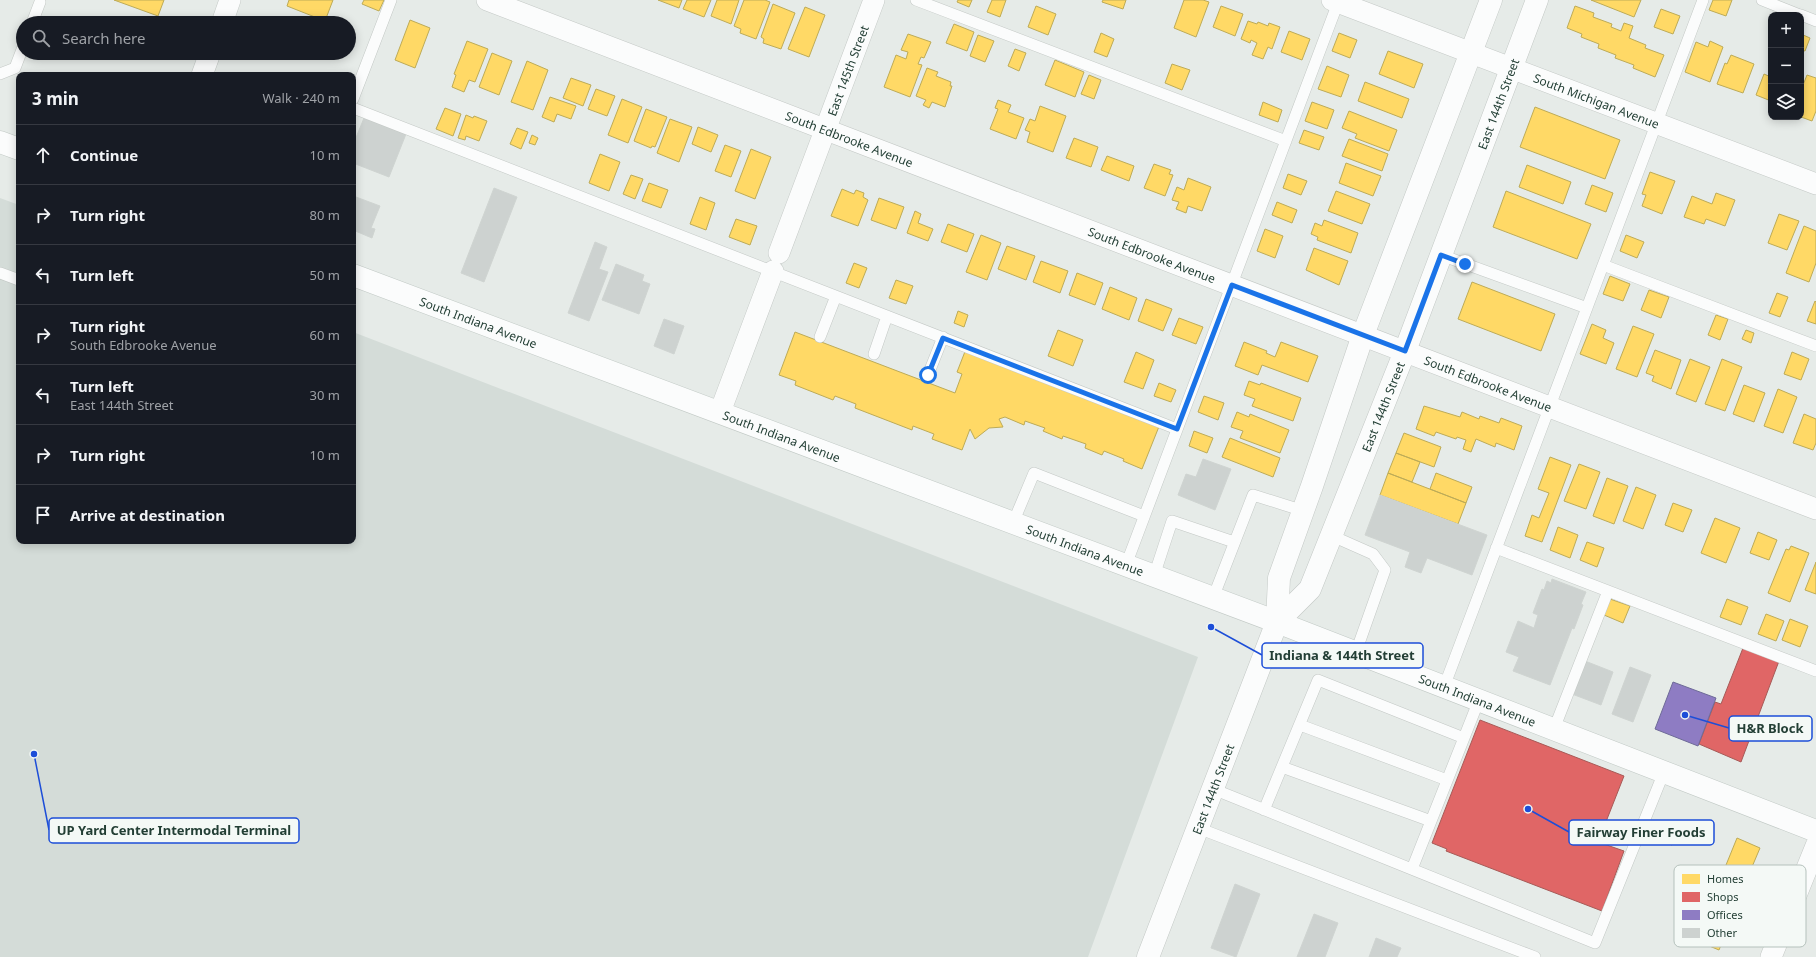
<!DOCTYPE html>
<meta charset="utf-8">
<style>
body{margin:0;font-family:"Noto Sans",sans-serif;background:#20242c;color:#f1f3f6}
.controls{position:absolute;right:12px;top:12px;display:grid;overflow:hidden;border-radius:8px;box-shadow:0 2px 10px #0003}
.controls button{width:36px;height:36px;display:grid;place-items:center;padding:0;border:0;border-bottom:1px solid #363941;background:#171b24;color:#f1f3f6;font:20px sans-serif}
.stop{position:absolute;width:12px;height:12px;margin:-9px;border:3px solid #1a73e8;border-radius:50%;background:#fff}
.stop.end{background:#1a73e8;border-color:#fff;box-shadow:0 1px 4px #0008}
.list{margin:0;padding:0;list-style:none}
h2{display:flex;justify-content:space-between;align-items:center;height:52px;margin:0;padding:0 16px;font-size:17px}
h2 small{font-size:13px;font-weight:400;color:#9ea1a6}
.list li{display:grid;grid-template-columns:26px 1fr auto;gap:12px;align-items:center;box-sizing:border-box;height:60px;padding:0 16px;border-top:1px solid #363941}
.list b{display:block;font-size:15px;white-space:nowrap}
.list p{margin:0;font-size:13px;white-space:nowrap;color:#9ea1a6}
.list em{font-size:13px;font-style:normal;color:#9ea1a6}
.icon{flex:none;width:22px;height:22px;fill:none;stroke:currentColor;stroke-width:2;stroke-linecap:round;stroke-linejoin:round}
.map{position:relative;flex:none;width:1816px;height:957px;overflow:hidden}
.search{position:absolute;background:#171b24;box-shadow:0 2px 10px #0003;left:16px;top:16px;width:340px;height:44px;display:flex;align-items:center;gap:10px;box-sizing:border-box;padding:0 14px;border-radius:22px;color:#9ea1a6;font-size:15px}
.panel{position:absolute;background:#171b24;box-shadow:0 2px 10px #0003;left:16px;top:72px;width:340px;height:472px;border-radius:8px}
.map>svg:first-child{display:block}
.built{fill:#d4dcd8}
.homes{fill:#ffd966;stroke:#bdab57}
.shops{fill:#e06666;stroke:#a75a57}
.offices{fill:#8e7cc3;stroke:#6e6a98}
.building{fill:#cdd2d0;stroke:#cfd4d1}
.lines{fill:none;stroke-linecap:round;stroke-linejoin:round}
.service-casing{stroke:#c3c8c5;stroke-width:12}
.minor-casing{stroke:#c3c8c5;stroke-width:22}
.tertiary-casing{stroke:#c3c8c5;stroke-width:23}
.secondary-casing{stroke:#c1c9c5;stroke-width:23}
.service{stroke:#fbfcfc;stroke-width:11}
.minor{stroke:#fbfcfc;stroke-width:21}
.tertiary{stroke:#fbfcfc;stroke-width:22}
.secondary{stroke:#fbfcfc;stroke-width:22}
.route{stroke:#1a73e8;stroke-width:5}
.labels{text-anchor:middle;dominant-baseline:central;stroke-width:4;stroke-linejoin:round;paint-order:stroke}
.street-label{font-size:12px;fill:#233f35;stroke:#f4f9f6}
.key{fill:#f4f9f6;stroke:#b5c1bc;stroke-width:1}
.key-label{font-size:11px;fill:#233f35}
.leader{fill:none;stroke:#1d4ed8;stroke-width:1.5}
.callout-dot{fill:#1d4ed8;stroke:#f4f9f6;stroke-width:1.5}
.callout{fill:#f4f9f6;stroke:#1d4ed8;stroke-width:1.5}
.callout-label{font-size:13px;text-anchor:middle;font-weight:bold;fill:#233f35}
</style>
<div class="map">
<svg width="1816" height="957" viewBox="0 0 1816 957">
<rect width="100%" height="100%" fill="#e6ebe8"/>
<path class="built" d="M0 198 19 205V541H353V332L1198 657 1088 957H0Z"/>
<path class="homes" d="M114 0H164L158 16Z
M289 0H333L325 21 287 6Z
M364 0H384L379 11 362 4Z
M658 0H682L679 8Z
M687 0H711L704 17 683 9Z
M717 0H739L731 24 711 16Z
M744 0H765L770 2 756 39 740 33 741 29 734 26Z
M958 0H972L969 7 957 2Z
M992 0H1006L1000 17 987 12Z
M1103 0H1126L1123 9 1102 2Z
M1184 0H1203L1209 2 1196 37 1174 28Z
M1591 0H1641L1634 17Z
M1713 0H1732L1726 16 1709 10Z
M773 4 795 13 781 49 763 43 764 39 761 37Z
M1036 6 1056 14 1048 35 1028 27Z
M1221 6 1243 14 1235 36 1213 27Z
M1575 6 1594 13 1593 17 1612 24 1611 27 1621 31 1624 23 1633 26 1629 38 1646 45 1645 48 1664 55 1655 77 1633 68 1634 65 1615 58 1616 55 1598 48 1599 44 1581 37 1582 34 1567 28Z
M805 7 825 15 809 57 788 49Z
M1661 9 1680 16 1673 34 1654 27Z
M410 20 430 28 415 68 395 60Z
M1248 21 1257 24 1258 22 1268 26 1269 23 1280 27 1272 49 1268 47 1263 59 1252 55 1257 43 1251 40 1250 43 1241 39Z
M954 24 974 32 967 51 946 43Z
M1289 31 1310 39 1302 60 1281 52Z
M1101 33 1114 39 1107 57 1094 52Z
M1339 33 1357 40 1350 58 1332 51Z
M908 34 931 42 924 58 921 57 918 64 922 65 910 97 884 87 896 55 906 59 908 52 901 50Z
M1801 34 1810 38 1805 51 1801 50Z
M978 35 994 41 985 62 970 56Z
M467 41 488 49 475 82 469 80 464 92 452 87 456 75 454 74Z
M1710 41 1723 47 1710 82 1685 72 1696 42 1708 47Z
M1015 49 1026 53 1019 71 1008 66Z
M1388 51 1423 64 1414 88 1379 74Z
M492 53 512 61 499 95 479 87Z
M1731 55 1754 64 1743 93 1717 84 1725 63 1727 64Z
M1055 60 1084 72 1075 97 1045 85Z
M527 61 548 70 533 110 511 102Z
M1172 64 1190 70 1182 90 1165 83Z
M1327 66 1349 75 1341 97 1318 89Z
M927 68 938 72 936 76 951 82 950 86H952L945 107 932 102 929 108 923 105 926 100 916 96Z
M1764 74 1771 77V101L1756 95Z
M1089 75 1101 80 1094 99 1081 94Z
M1807 75 1816 78V111L1812 121 1801 117V90Z
M571 78 591 85 583 106 563 98Z
M1365 82 1409 99 1402 118 1358 101Z
M596 89 615 96 607 116 588 109Z
M550 97 576 106 571 119 557 114 554 122 542 117Z
M622 99 642 107 628 143 608 135Z
M998 100 1011 105 1008 112 1024 118 1016 139 990 129 998 109 995 108Z
M1263 102 1282 110 1278 122 1259 115Z
M1312 102 1334 110 1327 129 1305 121Z
M1040 106 1066 116 1053 152 1027 142 1030 132 1025 130 1030 119 1035 121Z
M1535 107 1620 140 1605 179 1520 147Z
M445 108 461 114 453 136 436 129Z
M646 109 667 117 655 147 652 146 651 148 634 141Z
M1349 111 1397 130 1389 151 1355 138 1357 134 1342 128Z
M466 115 473 118 474 116 487 121 479 141 466 136 465 140 458 138Z
M670 119 692 127 679 162 657 153Z
M698 127 718 135 711 152 692 144Z
M517 128 528 132 521 149 510 144Z
M1304 130 1324 137 1319 150 1299 143Z
M532 135 538 138 535 145 529 143Z
M1074 138 1098 147 1091 167 1066 158Z
M1349 139 1388 154 1382 171 1342 156Z
M725 145 741 151 731 177 715 171Z
M751 149 771 157 755 199 735 191Z
M600 154 620 162 609 191 589 183Z
M1107 156 1134 166 1129 181 1101 170Z
M1346 163 1381 176 1373 196 1339 183Z
M1154 164 1171 170 1169 174 1173 175 1165 196 1144 188Z
M1527 165 1571 182 1563 204 1519 187Z
M1650 172 1675 181 1662 214 1642 206 1646 195 1642 194Z
M1288 174 1307 181 1301 195 1283 188Z
M631 175 643 179 635 199 623 194Z
M1188 178 1211 187 1202 211 1188 206 1186 213 1176 209 1179 202 1172 200 1177 187 1184 190Z
M649 183 668 190 661 208 642 201Z
M1592 185 1613 193 1606 212 1585 204Z
M842 189 854 194 856 190 864 193 863 197 868 200 858 226 831 216Z
M1336 191 1370 204 1362 224 1328 211Z
M1506 191 1591 224 1577 259 1493 227Z
M1716 193 1735 200 1725 226 1706 219 1704 224 1684 217 1692 196 1712 204Z
M700 197 715 203 706 230 690 224Z
M879 198 904 207 896 229 871 220Z
M1277 202 1297 210 1292 223 1272 215Z
M915 211 921 214 918 223 933 229 928 241 907 233Z
M1779 214 1799 221 1787 250 1768 243Z
M736 219 757 226 750 245 729 237Z
M1324 220 1358 233 1351 253 1317 240 1318 237 1311 234 1315 223 1322 226Z
M948 224 974 234 967 252 941 242Z
M1804 226 1816 231V263L1809 282 1786 273Z
M1265 229 1283 236 1275 258 1257 251Z
M981 235 1001 243 987 280 966 272Z
M1626 235 1644 242 1637 258 1620 251Z
M1007 246 1035 256 1026 280 998 269Z
M1314 248 1348 261 1339 285 1306 270Z
M1041 261 1068 271 1060 293 1033 282Z
M854 263 867 268 859 288 846 283Z
M1077 273 1103 283 1095 305 1069 295Z
M1610 276 1630 284 1623 301 1603 294Z
M896 280 913 286 906 304 889 298Z
M1472 282 1555 314 1541 351 1458 319Z
M1110 287 1137 298 1129 320 1102 309Z
M1649 290 1669 297 1661 318 1641 310Z
M1777 293 1788 297 1780 317 1769 313Z
M1146 299 1172 309 1163 331 1138 321Z
M1815 301 1816 302V324L1807 321Z
M958 311 968 315 964 327 954 323Z
M1716 315 1728 319 1720 340 1708 335Z
M1179 318 1203 327 1196 344 1172 335Z
M1592 324 1606 330 1603 338 1614 343 1606 364 1580 354Z
M1633 326 1654 334 1637 377 1616 369Z
M1058 330 1083 340 1073 366 1048 356Z
M1746 330 1754 333 1751 343 1742 339Z
M795 332 955 393 962 374 957 372 966 349 1160 424 1142 469 1123 461 1124 459 1104 451 1102 455 1085 448 1086 444 1063 436 1062 439 1043 431 1045 428 1025 421 1024 425 1005 417 999 419 1003 427 989 428 975 439 970 429 962 450 932 439 934 434 913 426 912 430 855 408 856 404 835 396 833 400 795 385 796 381 779 375Z
M1244 342 1267 351 1266 353 1275 357 1281 342 1318 356 1308 382 1262 365 1258 375 1235 366Z
M1655 350 1681 360 1671 389 1652 381 1654 376 1646 373Z
M1136 352 1154 360 1143 389 1124 382Z
M1792 352 1809 359 1801 380 1784 374Z
M1690 359 1710 367 1696 402 1676 394Z
M1722 359 1742 367 1725 411 1705 404Z
M1249 381 1260 385 1261 383 1301 398 1293 421 1252 406 1255 399 1244 395Z
M1159 383 1176 390 1171 402 1154 396Z
M1744 385 1765 393 1754 422 1733 414Z
M1778 389 1797 397 1783 433 1764 426Z
M1204 396 1224 403 1218 420 1198 412Z
M1424 406 1460 417 1462 412 1479 419 1480 416 1499 423 1501 418 1522 426 1514 450 1496 443 1495 447 1476 439 1471 452 1463 449 1466 440 1457 437 1456 439 1436 432 1434 436 1416 429Z
M1237 412 1249 417 1250 414 1289 430 1280 453 1240 438 1243 431 1231 427Z
M1804 414 1816 419V443L1813 450 1793 443Z
M1194 431 1213 438 1207 453 1189 446Z
M1404 433 1441 447 1434 467 1396 453Z
M1230 438 1280 458 1273 477 1222 457Z
M1396 453 1420 462 1412 482 1388 473Z
M1550 457 1571 465 1542 542 1525 536 1532 515 1539 518 1549 493 1538 489Z
M1579 464 1600 472 1586 509 1564 501Z
M1388 473 1466 503 1458 524 1380 495Z
M1436 473 1472 487 1466 503 1430 489Z
M1607 478 1628 486 1614 524 1593 516Z
M1636 487 1656 495 1643 529 1623 521Z
M1673 503 1692 510 1683 532 1665 525Z
M1715 518 1740 528 1726 563 1701 553Z
M1558 527 1578 535 1570 558 1550 550Z
M1758 532 1777 540 1769 560 1750 553Z
M1587 542 1604 548 1597 567 1580 560Z
M1791 546 1809 553 1790 602 1768 593 1786 549 1789 550Z
M1816 562V594L1805 590Z
M1610 599 1630 606 1623 623 1604 615Z
M1727 599 1748 607 1741 625 1720 617Z
M1766 614 1784 621 1776 641 1758 634Z
M1790 619 1808 626 1800 647 1782 640Z
M1660 823 1678 830 1672 845 1654 838Z
M1737 838 1760 848 1749 874 1726 865Z
M1706 914 1730 923 1719 950 1685 936 1689 926 1700 930Z"/>
<path class="shops" d="M1743 648 1779 661 1741 762 1699 744 1715 702 1721 704Z
M1480 720 1624 776 1598 842 1624 851 1602 911 1446 851 1447 849 1432 843Z"/>
<path class="offices" d="M1673 682 1716 698 1698 746 1655 729Z"/>
<path class="building" d="M364 118 406 134 389 177 353 163V145Z
M494 188 517 197 484 282 461 273Z
M356 197 380 206 371 228 375 229 372 238 353 230V204Z
M595 242 607 247 599 269 608 272 589 321 568 313Z
M616 264 644 275 642 281 650 284 639 314 602 300Z
M664 319 684 326 674 354 654 346Z
M1203 459 1231 469 1215 510 1178 495 1186 474 1196 477Z
M1380 495 1487 535 1472 575 1427 558 1421 573 1405 567 1410 552 1365 535Z
M1552 579 1586 592 1581 604 1583 605 1574 629 1572 628 1550 685 1513 671 1519 657 1506 652 1518 621 1534 628 1538 615 1533 613 1542 589 1544 590 1547 581 1551 583Z
M1585 661 1613 672 1601 705 1572 694Z
M1630 667 1651 675 1633 722 1612 714Z
M1235 884 1260 894 1236 957 1211 948Z
M1314 914 1338 923 1325 957H1297Z
M1376 938 1401 948 1397 957H1369Z"/>
<g class="lines">
<g class="service-casing">
<path id="service" d="M916 0 1286 141
M1762 0 1800 15
M1801 15 1816 21
M32 23 40 2
M0 74 15 68 23 47
M353 99 391 0
M353 108 1177 429
M1441 255 1587 308
M1603 265 1816 346
M0 273 19 280
M820 337 836 296
M874 354 887 316
M928 375 943 337
M1013 523 1034 473 1144 516
M1330 535 1373 554 1385 570 1356 652
M1496 548 1816 671
M1126 565 1339 0
M1154 576 1172 521 1234 542
M1213 598 1253 495 1304 511
M1444 687 1703 0
M1300 725 1447 780
M1554 729 1608 591
M1282 767 1431 821
M1213 789 1595 943 1664 772
M1264 810 1318 680 1464 738
M1198 828 1535 957
M1412 869 1479 700"/>
</g>
<g class="minor-casing">
<g id="minor">
<path id="s1" d="M487 0 1816 509"/>
<path id="s2" d="M1332 0 1816 184"/>
<path d="M222 23 230 0"/>
<path d="M202 75 210 53"/>
<path id="s3" d="M779 253 874 0"/>
<path d="M720 412 773 271"/>
<path d="M1771 957 1816 846"/>
</g>
</g>
<g class="tertiary-casing">
<g id="tertiary">
<path id="s4" d="M1277 622 1310 589 1405 351 1537 0"/>
<path id="s5" d="M1148 957 1277 622 1279 578 1312 486 1363 335 1491 0"/>
</g>
</g>
<g class="secondary-casing">
<g id="secondary">
<path d="M0 142 19 149"/>
<path id="s6" d="M353 275 1277 622 1816 831"/>
</g>
</g>
<use href="#service" class="service"/>
<use href="#minor" class="minor"/>
<use href="#tertiary" class="tertiary"/>
<use href="#secondary" class="secondary"/>
</g>
<g class="lines">
<path class="route" d="M928 375 943 338 1177 429 1232 285 1405 351 1441 255 1465 264"/>
</g>
<g class="labels">
<g class="street-label">
<text stroke="none"><textPath href="#s3" startOffset="195">East 145th Street</textPath></text>
<text stroke="none"><textPath href="#s2" startOffset="283">South Michigan Avenue</textPath></text>
<text stroke="none"><textPath href="#s4" startOffset="567">East 144th Street</textPath></text>
<text stroke="none"><textPath href="#s1" startOffset="388">South Edbrooke Avenue</textPath></text>
<text stroke="none"><textPath href="#s1" startOffset="712">South Edbrooke Avenue</textPath></text>
<text stroke="none"><textPath href="#s6" startOffset="134">South Indiana Avenue</textPath></text>
<text stroke="none"><textPath href="#s1" startOffset="1072">South Edbrooke Avenue</textPath></text>
<text stroke="none"><textPath href="#s4" startOffset="243">East 144th Street</textPath></text>
<text stroke="none"><textPath href="#s6" startOffset="458">South Indiana Avenue</textPath></text>
<text stroke="none"><textPath href="#s6" startOffset="782">South Indiana Avenue</textPath></text>
<text stroke="none"><textPath href="#s6" startOffset="1202">South Indiana Avenue</textPath></text>
<text stroke="none"><textPath href="#s5" startOffset="180">East 144th Street</textPath></text>
</g>
</g>
<rect x="1674" y="865" width="132" height="82" rx="6" class="key"/>
<rect x="1682" y="874" width="18" height="10" fill="#ffd966"/>
<rect x="1682" y="892" width="18" height="10" fill="#e06666"/>
<rect x="1682" y="910" width="18" height="10" fill="#8e7cc3"/>
<rect x="1682" y="928" width="18" height="10" fill="#cdd2d0"/>
<g class="key-label">
<text x="1707" y="883">Homes</text>
<text x="1707" y="901">Shops</text>
<text x="1707" y="919">Offices</text>
<text x="1707" y="937">Other</text>
</g>
<path class="leader" d="M1211 627L1262 655M1685 715L1729 728M34 754L49 830M1528 809L1569 832"/>
<g class="callout-dot">
<circle cx="1211" cy="627" r="4"/>
<circle cx="1685" cy="715" r="4"/>
<circle cx="34" cy="754" r="4"/>
<circle cx="1528" cy="809" r="4"/>
</g>
<g class="callout">
<rect x="1262" y="643" width="161" height="25" rx="4"/>
<rect x="1729" y="716" width="83" height="25" rx="4"/>
<rect x="49" y="818" width="250" height="25" rx="4"/>
<rect x="1569" y="820" width="145" height="25" rx="4"/>
</g>
<g class="callout-label">
<text x="1342" y="660">Indiana &amp; 144th Street</text>
<text x="1770" y="733">H&amp;R Block</text>
<text x="174" y="835">UP Yard Center Intermodal Terminal</text>
<text x="1641" y="837">Fairway Finer Foods</text>
</g>
</svg>
<div class="controls">
<button>+</button>
<button>−</button>
<button><svg class="icon" aria-label="layers" viewBox="0 0 24 24"><path d="M12 4l9 5-9 5-9-5zM3 14l9 5 9-5"/></svg></button>
</div>
<div class="stop" style="left:928px;top:375px"></div>
<div class="stop end" style="left:1465px;top:264px"></div>
<div class="search"><svg class="icon" aria-label="search" viewBox="0 0 24 24"><circle cx="10" cy="10" r="6"/><path d="M15 15l6 6"/></svg>Search here</div>
<section class="panel">
<h2>3 min<small>Walk · 240 m</small></h2>
<ul class="list">
<li><svg class="icon" aria-label="ahead" viewBox="0 0 24 24"><path d="M12 20V5M6 11l6-6 6 6"/></svg><div><b>Continue</b></div><em>10 m</em></li>
<li><svg class="icon" aria-label="right" viewBox="0 0 24 24"><path d="M7 20v-9h11M14 6l5 5-5 5"/></svg><div><b>Turn right</b></div><em>80 m</em></li>
<li><svg class="icon" aria-label="left" viewBox="0 0 24 24"><path d="M17 20v-9H6M10 6l-5 5 5 5"/></svg><div><b>Turn left</b></div><em>50 m</em></li>
<li><svg class="icon" aria-label="right" viewBox="0 0 24 24"><path d="M7 20v-9h11M14 6l5 5-5 5"/></svg><div><b>Turn right</b><p>South Edbrooke Avenue</p></div><em>60 m</em></li>
<li><svg class="icon" aria-label="left" viewBox="0 0 24 24"><path d="M17 20v-9H6M10 6l-5 5 5 5"/></svg><div><b>Turn left</b><p>East 144th Street</p></div><em>30 m</em></li>
<li><svg class="icon" aria-label="right" viewBox="0 0 24 24"><path d="M7 20v-9h11M14 6l5 5-5 5"/></svg><div><b>Turn right</b></div><em>10 m</em></li>
<li><svg class="icon" aria-label="arrive" viewBox="0 0 24 24"><path d="M6 21V4h12l-3 4 3 4H6"/></svg><div><b>Arrive at destination</b></div></li>
</ul>
</section>
</div>
